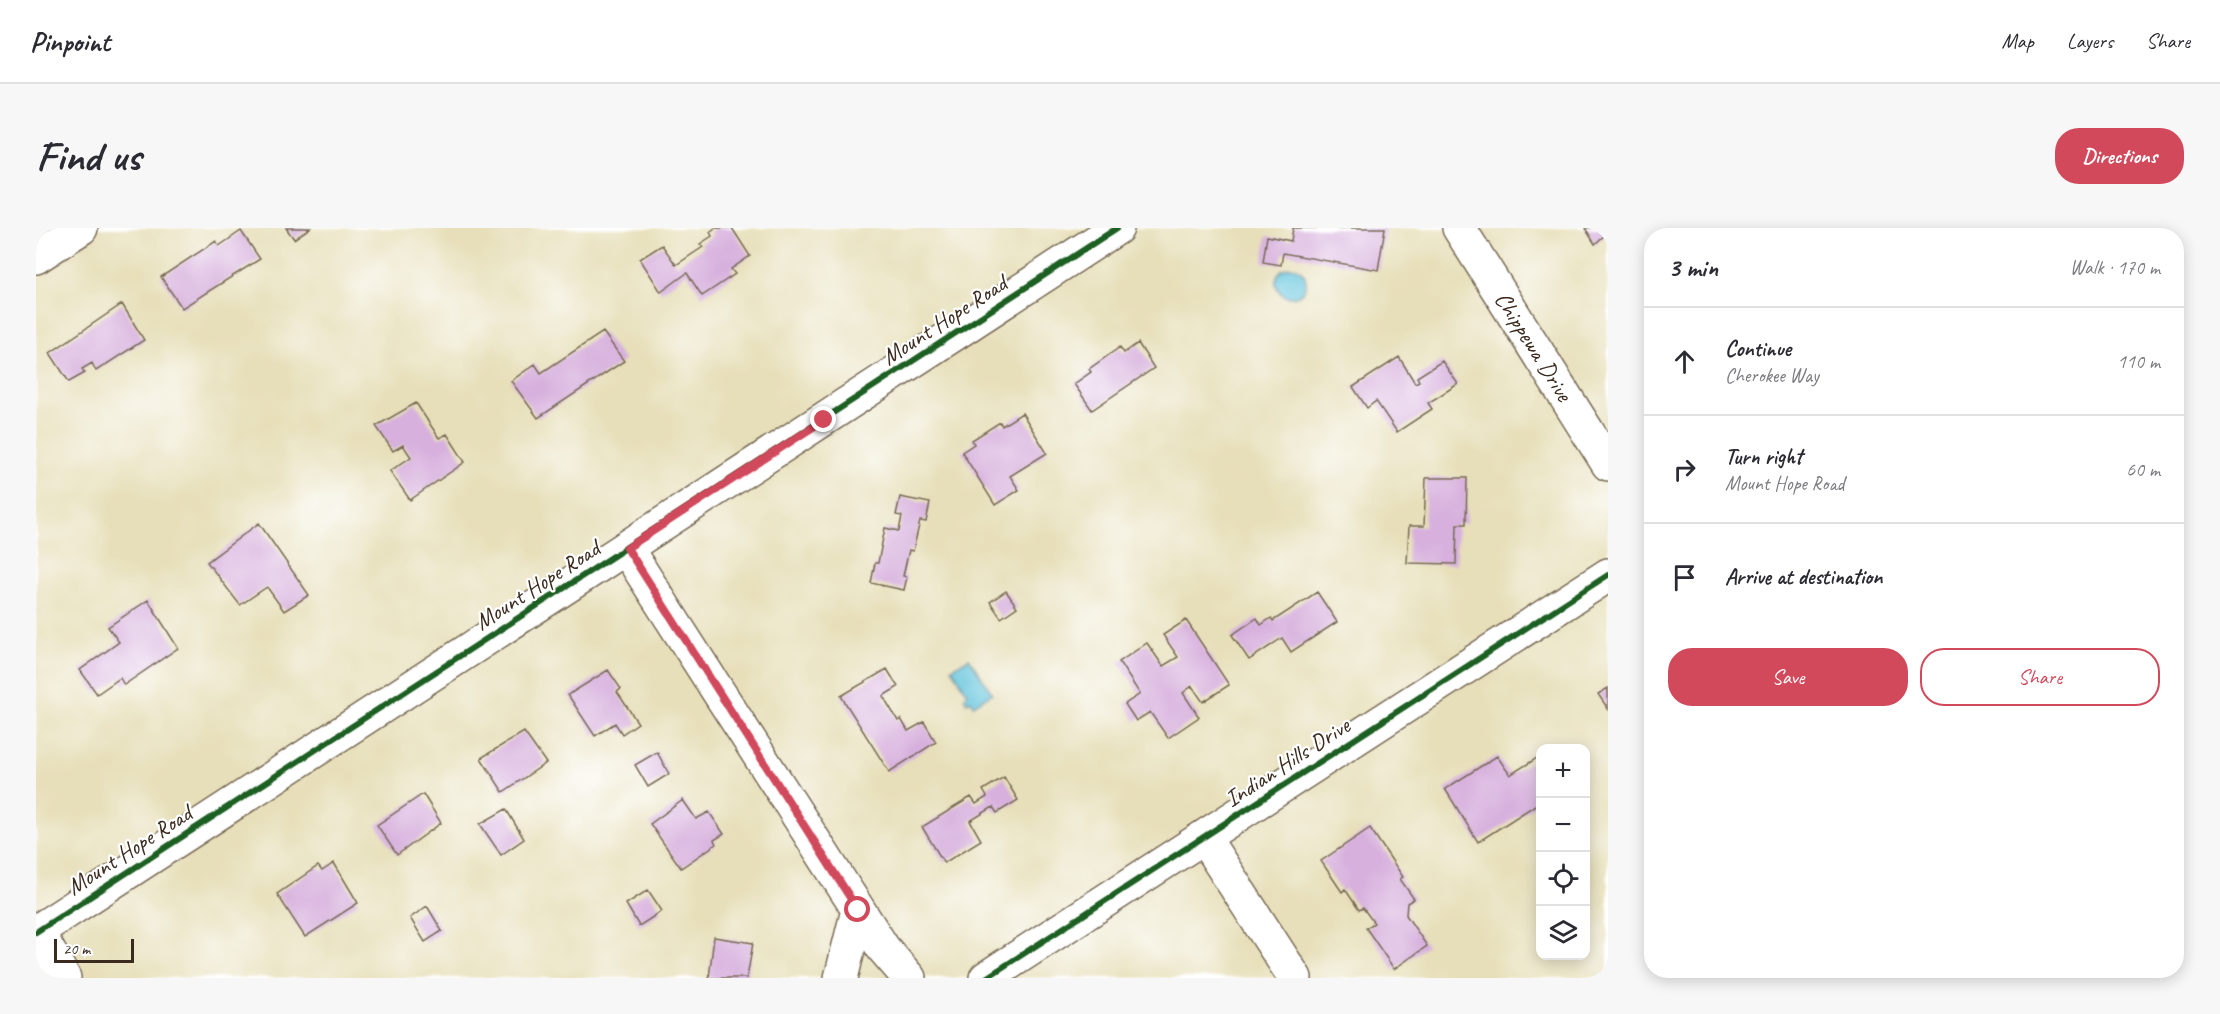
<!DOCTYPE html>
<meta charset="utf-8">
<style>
body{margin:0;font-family:Caveat,sans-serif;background:#f7f7f7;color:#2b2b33}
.controls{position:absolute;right:18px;bottom:18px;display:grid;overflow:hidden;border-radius:12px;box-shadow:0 3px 15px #0003}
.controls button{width:54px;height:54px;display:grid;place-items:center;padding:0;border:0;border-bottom:2px solid #e1e1e2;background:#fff;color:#2b2b33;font:30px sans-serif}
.scale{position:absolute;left:18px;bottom:15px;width:80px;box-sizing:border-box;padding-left:6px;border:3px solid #3b2a1e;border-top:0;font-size:16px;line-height:21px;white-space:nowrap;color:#3b2a1e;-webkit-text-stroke:4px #fff;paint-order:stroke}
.stop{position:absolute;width:18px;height:18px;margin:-14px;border:4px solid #d1495b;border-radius:50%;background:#fff}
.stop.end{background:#d1495b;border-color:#fff;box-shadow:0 2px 6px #0008}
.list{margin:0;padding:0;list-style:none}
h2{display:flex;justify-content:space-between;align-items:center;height:78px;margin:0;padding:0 24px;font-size:26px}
h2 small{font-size:20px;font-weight:400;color:#7c7c81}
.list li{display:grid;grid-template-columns:39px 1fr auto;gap:18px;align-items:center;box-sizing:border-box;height:108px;padding:0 24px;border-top:2px solid #e1e1e2}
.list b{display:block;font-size:22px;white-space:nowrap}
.list p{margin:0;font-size:20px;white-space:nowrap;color:#7c7c81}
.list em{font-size:20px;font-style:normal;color:#7c7c81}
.actions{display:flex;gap:12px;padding:18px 24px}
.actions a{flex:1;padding:14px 0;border:2px solid #d1495b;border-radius:24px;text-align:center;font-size:21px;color:#d1495b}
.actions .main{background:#d1495b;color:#fff}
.icon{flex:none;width:33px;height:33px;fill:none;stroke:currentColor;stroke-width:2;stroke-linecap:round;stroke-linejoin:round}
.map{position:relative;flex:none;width:1572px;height:750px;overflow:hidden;border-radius:24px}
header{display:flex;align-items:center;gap:36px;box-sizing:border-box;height:84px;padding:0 30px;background:#fff;border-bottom:2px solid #e1e1e2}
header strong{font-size:28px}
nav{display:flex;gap:33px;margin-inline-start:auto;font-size:21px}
.intro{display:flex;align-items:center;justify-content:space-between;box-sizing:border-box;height:144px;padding:0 36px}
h1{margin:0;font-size:42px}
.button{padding:15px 27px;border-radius:24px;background:#d1495b;color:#fff;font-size:21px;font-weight:700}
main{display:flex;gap:36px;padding:0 36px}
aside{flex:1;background:#fff;border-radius:24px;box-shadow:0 3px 15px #0003}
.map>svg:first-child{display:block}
.water{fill:#5ec2db;stroke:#4c767c;stroke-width:1.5}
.building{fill:#d7b0dd}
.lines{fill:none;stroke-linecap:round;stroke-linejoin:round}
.minor-casing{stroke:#776954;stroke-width:36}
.minor{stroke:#fff;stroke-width:33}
.cycleway-casing{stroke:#fff;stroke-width:10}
.cycleway{stroke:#1b5e20;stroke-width:6}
.route{stroke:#d1495b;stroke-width:8}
.labels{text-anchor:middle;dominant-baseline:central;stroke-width:4.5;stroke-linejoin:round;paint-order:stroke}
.street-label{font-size:24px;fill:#3b2a1e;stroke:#fff}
</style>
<header>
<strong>Pinpoint</strong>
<nav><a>Map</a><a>Layers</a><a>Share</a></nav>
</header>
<div class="intro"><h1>Find us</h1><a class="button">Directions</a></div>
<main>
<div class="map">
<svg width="1572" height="750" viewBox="0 0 1572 750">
<rect width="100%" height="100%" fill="#fff"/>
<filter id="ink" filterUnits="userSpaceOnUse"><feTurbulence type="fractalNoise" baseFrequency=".0167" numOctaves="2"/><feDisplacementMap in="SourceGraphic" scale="12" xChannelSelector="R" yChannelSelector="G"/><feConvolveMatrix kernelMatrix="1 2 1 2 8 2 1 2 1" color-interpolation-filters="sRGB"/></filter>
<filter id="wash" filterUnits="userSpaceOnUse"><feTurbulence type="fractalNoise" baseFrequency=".008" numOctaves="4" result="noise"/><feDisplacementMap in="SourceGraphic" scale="24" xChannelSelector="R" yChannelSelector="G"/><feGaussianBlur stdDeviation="1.35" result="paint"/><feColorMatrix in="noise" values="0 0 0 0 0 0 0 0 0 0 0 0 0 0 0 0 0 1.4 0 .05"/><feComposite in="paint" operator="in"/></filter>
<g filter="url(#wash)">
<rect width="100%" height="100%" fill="#e7dfb9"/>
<path class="water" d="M1240 54a15 15 0 1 1 30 0a15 15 0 1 1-30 0Z
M933 430 956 465 938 477 935 472 931 474 928 469 932 466 916 440Z"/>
<g id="blocks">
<path class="building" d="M250 0H274L258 11Z
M679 0H696L714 28 695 41 699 46 666 68 651 45 625 64 604 31 626 17 640 37 667 19 664 16 676 8 674 4Z
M1257 0H1349L1342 42 1247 25 1245 37 1227 34 1231 8 1255 13Z
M1549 0H1572V4L1559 16Z
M205 3 224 31 146 80 125 49 180 13 183 18Z
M86 76 108 112 60 143 56 135 46 141 49 145 33 154 14 125Z
M567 104 588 133 502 190 475 153 499 136 505 145Z
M1102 115 1118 140 1056 182 1038 156 1055 144 1053 141 1084 119 1088 125Z
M1363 129 1379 155 1383 153 1381 149 1406 133 1422 156 1392 175 1396 181 1361 204 1340 173 1331 180 1317 159Z
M380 175 403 210 411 206 429 234 374 272 354 243 375 229 367 217 357 223 340 198Z
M986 185 1011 225 974 248 983 262 959 277 926 224 938 216 936 212 964 194 966 198Z
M1390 250H1431L1430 296H1421L1420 336 1371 335 1373 298H1388Z
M864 269 894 275 890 294 884 293 877 323 873 322 867 348 871 349 868 362 835 355 839 335H842L849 300 863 303 866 288 860 287Z
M223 295 273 367 248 383 231 359 204 377 171 334Z
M970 363 981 379 965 390 954 374Z
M1281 364 1301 394 1255 424 1246 410 1213 432 1196 407 1221 390 1225 397 1235 390 1237 393Z
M112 372 142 420 88 457 84 450 61 466 44 442 83 414 72 399Z
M1150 392 1193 457 1167 474 1156 458 1147 465 1163 489 1132 510 1114 484 1100 493 1089 476 1104 466 1083 434 1111 415 1127 438 1142 429 1127 407Z
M851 441 862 459 847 468 862 493 865 491 872 503 888 494 900 514 853 544 805 468Z
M572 442 585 461 581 464 602 495 586 506 579 495 559 508 532 467Z
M1572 460V481L1562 466Z
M488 504 510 535 467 564 445 530Z
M621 524 633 546 612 559 599 537Z
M1461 528 1474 547 1504 528V574L1442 614 1409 561Z
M968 549 982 572 961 585 957 579 934 593 945 612 908 635 886 599 935 569 940 576 951 569 947 562Z
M387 566 405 595 361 627 341 597Z
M647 572 660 591 673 584 688 606 678 612 680 616 645 640 614 596Z
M470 581 488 611 465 627 444 596Z
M1334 600 1367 649 1364 651 1378 671 1371 675 1370 687 1391 718 1358 741 1330 700 1338 695 1327 680 1323 682 1309 661 1306 664 1285 633Z
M298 635 322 675 269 709 241 666 282 638 286 643Z
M612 662 626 683 603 698 590 676Z
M391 678 406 703 389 714 374 690Z
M678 709 717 715 711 750H673Z"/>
</g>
</g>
<g filter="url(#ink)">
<use href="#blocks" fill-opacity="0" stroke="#776954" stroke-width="1.5"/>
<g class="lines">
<g class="minor-casing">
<g id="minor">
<path id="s1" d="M1423 0 1572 236"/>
<path d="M0 29 45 0"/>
<path d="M590 320 847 720 873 750"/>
<path d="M1168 610 1259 750"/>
<path d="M1 703 28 750"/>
<path d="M0 704 1081 0"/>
<path d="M805 750 822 682"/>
<path d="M950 750 1572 347"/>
</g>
</g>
<use href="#minor" class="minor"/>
<g class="cycleway-casing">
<path id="cycleway" d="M0 704 1081 0
M950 750 1572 347"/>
</g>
<use href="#cycleway" class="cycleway"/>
</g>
</g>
<g class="lines" filter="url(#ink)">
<path class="route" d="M788 192 591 320 822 682"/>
</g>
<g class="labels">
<g class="street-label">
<text transform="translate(908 92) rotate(-33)">Mount Hope Road</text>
<text stroke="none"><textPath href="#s1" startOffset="140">Chippewa Drive</textPath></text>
<text transform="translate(501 357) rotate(-33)">Mount Hope Road</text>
<text transform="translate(1251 534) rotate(-33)">Indian Hills Drive</text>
<text transform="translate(93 622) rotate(-33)">Mount Hope Road</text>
</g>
</g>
</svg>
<div class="controls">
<button>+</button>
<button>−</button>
<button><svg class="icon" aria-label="locate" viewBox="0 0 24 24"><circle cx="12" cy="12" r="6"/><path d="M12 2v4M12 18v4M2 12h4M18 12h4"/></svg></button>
<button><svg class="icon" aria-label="layers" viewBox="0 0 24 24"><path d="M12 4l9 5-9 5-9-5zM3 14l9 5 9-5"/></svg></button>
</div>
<div class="scale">20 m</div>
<div class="stop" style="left:822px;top:682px"></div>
<div class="stop end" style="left:788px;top:192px"></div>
</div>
<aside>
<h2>3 min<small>Walk · 170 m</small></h2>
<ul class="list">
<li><svg class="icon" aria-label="ahead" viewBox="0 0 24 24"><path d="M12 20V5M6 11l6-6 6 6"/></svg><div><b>Continue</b><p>Cherokee Way</p></div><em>110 m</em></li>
<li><svg class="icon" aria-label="right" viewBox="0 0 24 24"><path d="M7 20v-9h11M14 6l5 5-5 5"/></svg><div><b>Turn right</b><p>Mount Hope Road</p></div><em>60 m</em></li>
<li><svg class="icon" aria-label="arrive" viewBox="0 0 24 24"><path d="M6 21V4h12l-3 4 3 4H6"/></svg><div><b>Arrive at destination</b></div></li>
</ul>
<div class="actions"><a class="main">Save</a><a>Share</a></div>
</aside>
</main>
